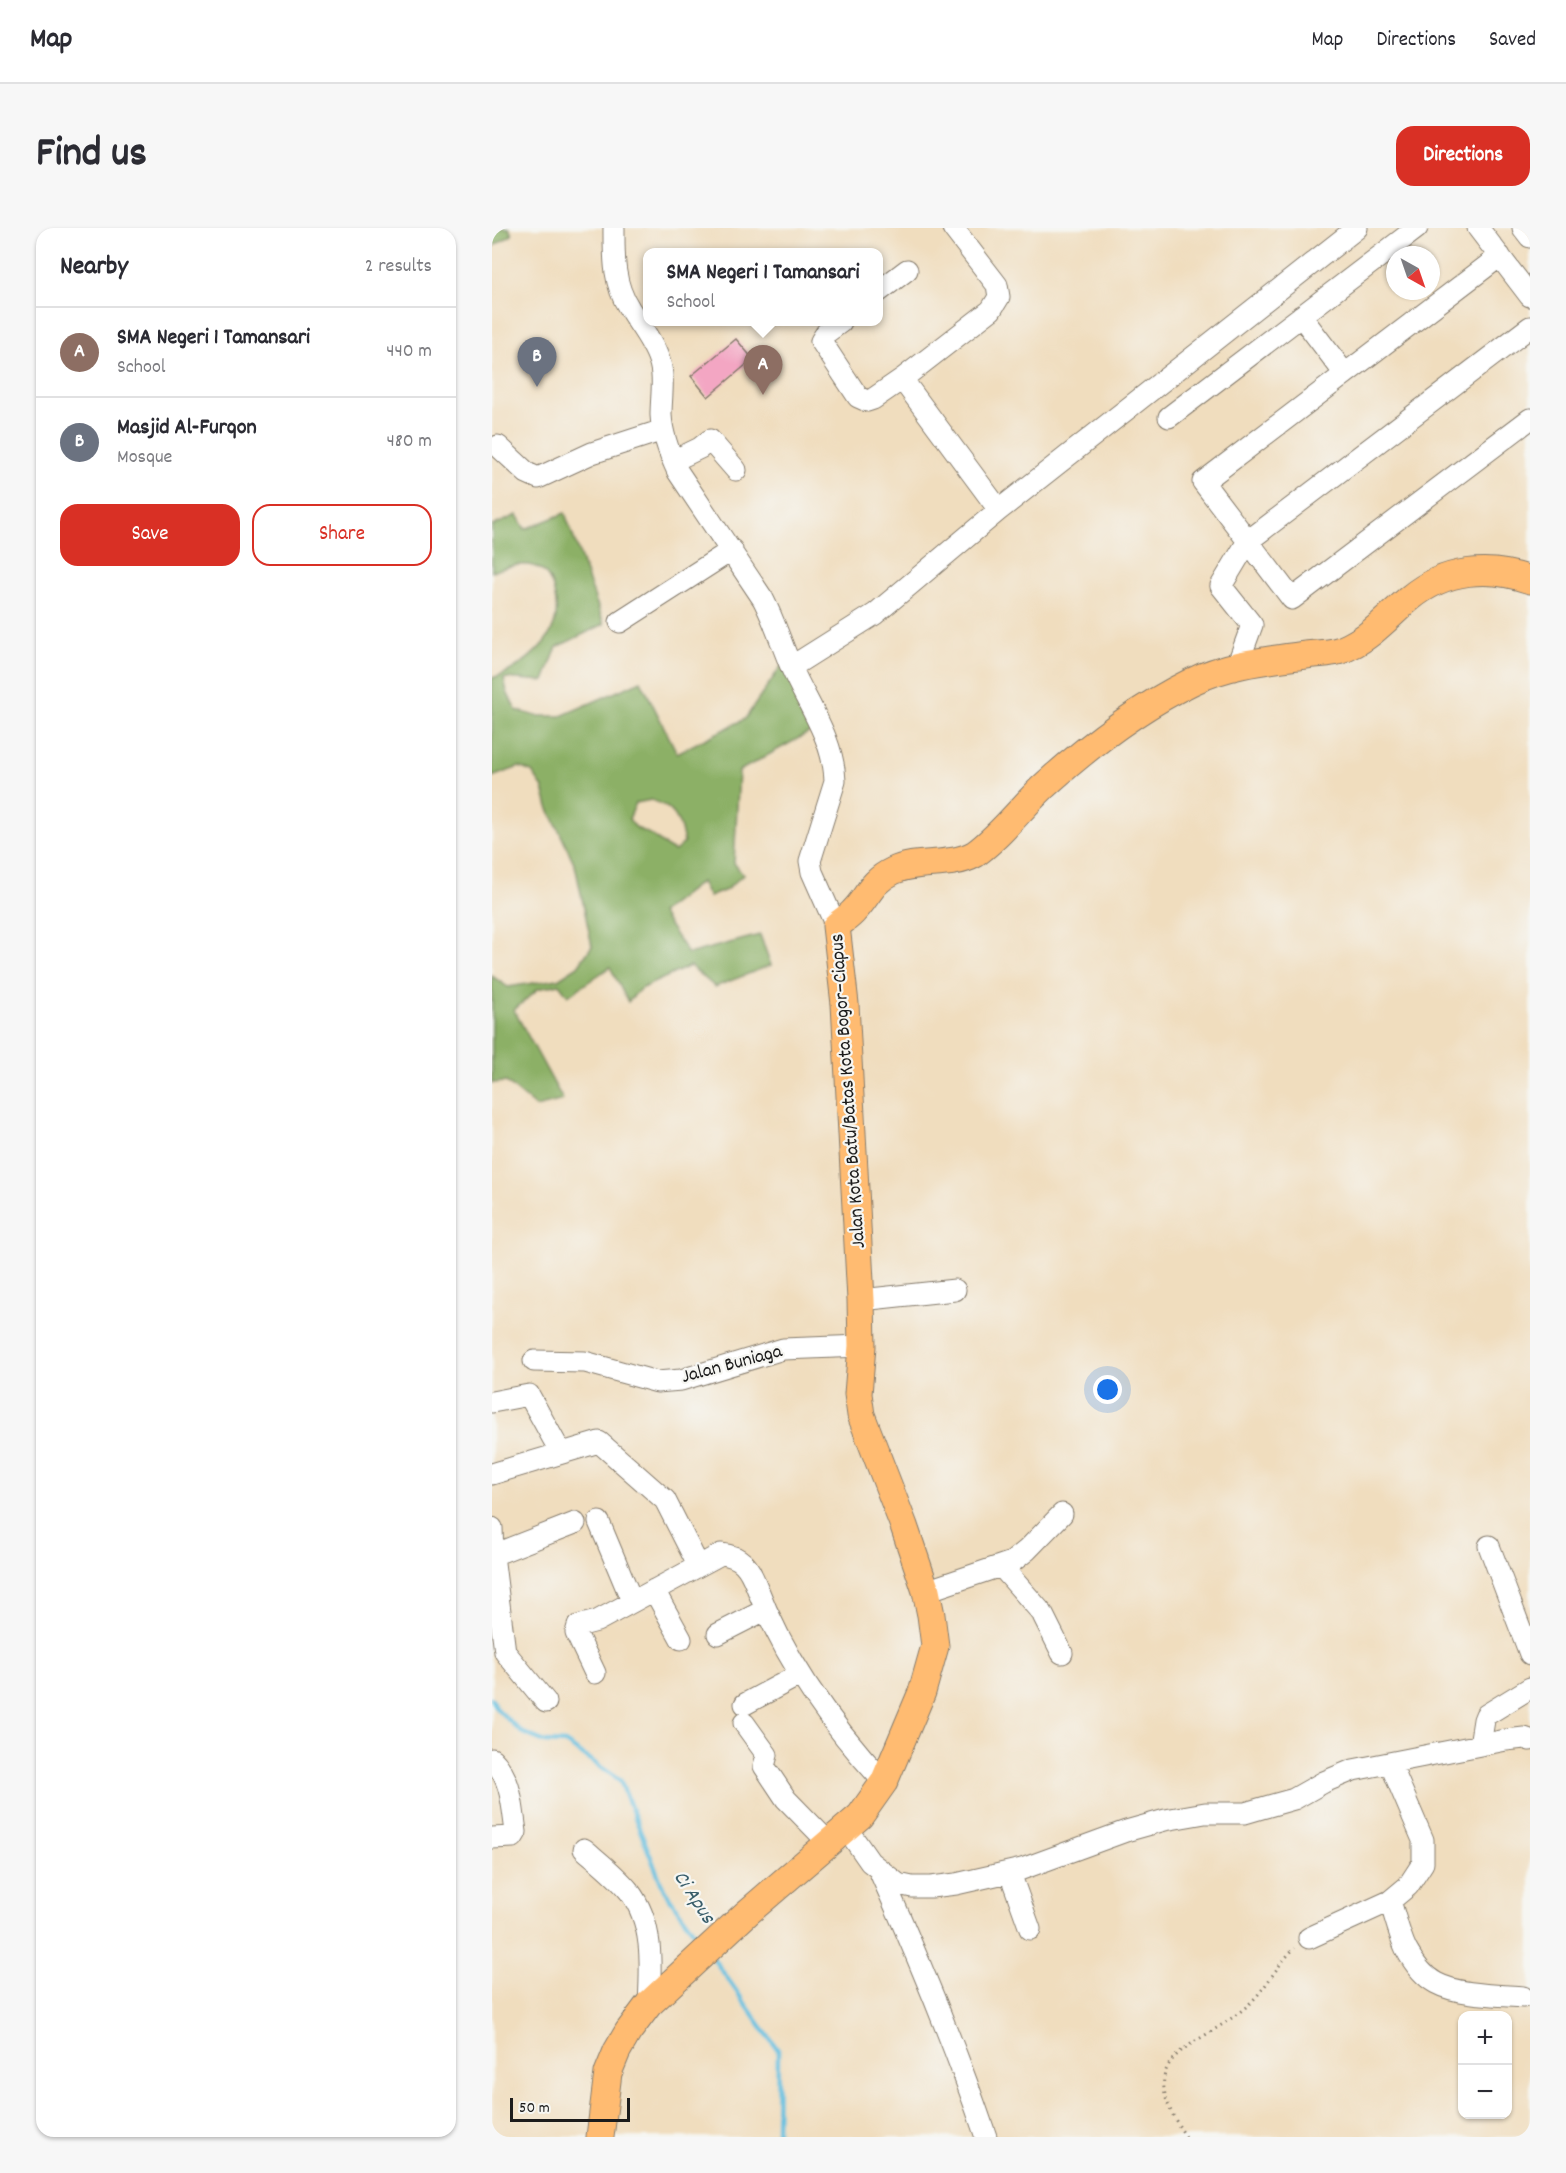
<!DOCTYPE html>
<meta charset="utf-8">
<style>
body{margin:0;font-family:Dekko,sans-serif;background:#f7f7f7;color:#2b2b33}
.controls{position:absolute;right:18px;bottom:18px;display:grid;overflow:hidden;border-radius:12px;box-shadow:0 2px 4px #0004}
.controls button{width:54px;height:54px;display:grid;place-items:center;padding:0;border:0;border-bottom:2px solid #e1e1e2;background:#fff;color:#2b2b33;font:30px sans-serif}
.compass{position:absolute;left:894px;top:18px;width:54px;height:54px;border-radius:50%;background:#fff;box-shadow:0 2px 4px #0004;rotate:140deg}
.scale{position:absolute;left:18px;bottom:15px;width:120px;box-sizing:border-box;padding-left:6px;border:3px solid #1c1c1c;border-top:0;font-size:16px;line-height:21px;white-space:nowrap;color:#1c1c1c;-webkit-text-stroke:4px #f6f6f2;paint-order:stroke}
.you{position:absolute;left:616px;top:1162px;width:21px;height:21px;margin:-15px;border:4px solid #fff;border-radius:50%;background:#1a73e8;box-shadow:0 0 0 9px #1a73e833}
.badge{display:grid;place-items:center;width:39px;height:39px;border-radius:50%;background:#d93025;color:#fff;font-size:20px;font-weight:700}
.pin{position:absolute;translate:-50% -50px;filter:drop-shadow(0 2px 3px #0008)}
.pin::after{content:'';position:absolute;top:32px;width:21px;height:18px;background:inherit;clip-path:polygon(0 0,100% 0,50% 100%)}
.popup{position:absolute;left:151px;top:20px;width:240px;height:78px;box-sizing:border-box;display:grid;place-content:center;border-radius:12px;background:#fff;filter:drop-shadow(0 2px 4px #0005);font-size:20px;white-space:nowrap;color:#7c7c81}
.popup b{font-size:22px;color:#2b2b33}
.popup::after{content:'';position:absolute;left:50%;top:100%;margin-left:-12px;border:12px solid transparent;border-top-color:#fff}
.list{margin:0;padding:0;list-style:none}
h2{display:flex;justify-content:space-between;align-items:center;height:78px;margin:0;padding:0 24px;font-size:26px}
h2 small{font-size:20px;font-weight:400;color:#7c7c81}
.list li{display:grid;grid-template-columns:39px 1fr auto;gap:18px;align-items:center;box-sizing:border-box;height:90px;padding:0 24px;border-top:2px solid #e1e1e2}
.list b{display:block;font-size:22px;white-space:nowrap}
.list p{margin:0;font-size:20px;white-space:nowrap;color:#7c7c81}
.list em{font-size:20px;font-style:normal;color:#7c7c81}
.actions{display:flex;gap:12px;padding:18px 24px}
.actions a{flex:1;padding:14px 0;border:2px solid #d93025;border-radius:18px;text-align:center;font-size:21px;color:#d93025}
.actions .main{background:#d93025;color:#fff}
.map{position:relative;flex:none;width:1038px;height:1909px;overflow:hidden;border-radius:18px}
header{display:flex;align-items:center;gap:36px;box-sizing:border-box;height:84px;padding:0 30px;background:#fff;border-bottom:2px solid #e1e1e2}
header strong{font-size:28px}
nav{display:flex;gap:33px;margin-inline-start:auto;font-size:21px}
.intro{display:flex;align-items:center;justify-content:space-between;box-sizing:border-box;height:144px;padding:0 36px}
h1{margin:0;font-size:42px}
.button{padding:15px 27px;border-radius:18px;background:#d93025;color:#fff;font-size:21px;font-weight:700}
main{display:flex;gap:36px;padding:0 36px}
aside{flex:1;background:#fff;border-radius:18px;box-shadow:0 2px 4px #0004}
.map>svg:first-child{display:block}
.forest{fill:#8cb066;stroke:#546641;stroke-width:1.5;fill-rule:evenodd}
.lines{fill:none;stroke-linecap:round;stroke-linejoin:round}
.stream{stroke:#61bedf;stroke-width:4.5}
.building{fill:#f3a6c3}
.minor-casing{stroke:#867c6d;stroke-width:23}
.major-casing{stroke:#867c6d;stroke-width:29}
.path{stroke:#867c6d;stroke-width:3;stroke-dasharray:1.5 4.5;stroke-linecap:butt}
.minor{stroke:#fff;stroke-width:21}
.major{stroke:#ffbb71;stroke-width:27}
.labels{text-anchor:middle;dominant-baseline:central;stroke-width:4.5;stroke-linejoin:round;paint-order:stroke}
.street-label{font-size:20px;fill:#1c1c1c;stroke:#f6f6f2}
.water-label{font-size:21px;font-style:italic;fill:#385d6a;stroke:#f6f6f2}
</style>
<header>
<strong>Map</strong>
<nav><a>Map</a><a>Directions</a><a>Saved</a></nav>
</header>
<div class="intro"><h1>Find us</h1><a class="button">Directions</a></div>
<main>
<aside>
<h2>Nearby<small>2 results</small></h2>
<ul class="list">
<li><span class="badge" style="background:#8d6e63">A</span><div><b>SMA Negeri 1 Tamansari</b><p>School</p></div><em>440 m</em></li>
<li><span class="badge" style="background:#6b7280">B</span><div><b>Masjid Al-Furqon</b><p>Mosque</p></div><em>480 m</em></li>
</ul>
<div class="actions"><a class="main">Save</a><a>Share</a></div>
</aside>
<div class="map">
<svg width="1038" height="1909" viewBox="0 0 1038 1909">
<rect width="100%" height="100%" fill="#f6f6f2"/>
<filter id="ink" filterUnits="userSpaceOnUse"><feTurbulence type="fractalNoise" baseFrequency=".0167" numOctaves="2"/><feDisplacementMap in="SourceGraphic" scale="12" xChannelSelector="R" yChannelSelector="G"/><feConvolveMatrix kernelMatrix="1 2 1 2 8 2 1 2 1" color-interpolation-filters="sRGB"/></filter>
<filter id="wash" filterUnits="userSpaceOnUse"><feTurbulence type="fractalNoise" baseFrequency=".008" numOctaves="4" result="noise"/><feDisplacementMap in="SourceGraphic" scale="24" xChannelSelector="R" yChannelSelector="G"/><feGaussianBlur stdDeviation="1.35" result="paint"/><feColorMatrix in="noise" values="0 0 0 0 0 0 0 0 0 0 0 0 0 0 0 0 0 1.4 0 .05"/><feComposite in="paint" operator="in"/></filter>
<g filter="url(#wash)">
<rect width="100%" height="100%" fill="#f0ddbe"/>
<path class="forest" d="M0 0H17L20 7 0 19Z
M73 285 112 396 65 419 52 453 12 450 15 464 24 482 44 488H69L149 453 185 525 253 491 294 431 320 503 247 543 242 635 251 647 234 662 217 669 209 654 169 685 196 726 268 707 279 737 223 759 198 738 148 761 136 774 118 739 76 768 67 756 46 761 22 782 71 872 44 879 14 854 0 855V748L16 759 66 751 86 738 100 718 83 637 56 579 51 560 40 544 27 539 0 549V450C23 444 54 420 62 397 65 389 65 377 63 369 57 331 30 332 0 344V298L25 287 33 301ZM159 572C182 579 188 591 192 615L183 623C173 619 170 615 162 609 151 600 147 606 137 591L144 575Z"/>
<g class="lines">
<path class="stream" d="M0 1471 4 1480 29 1504 53 1514 73 1515 128 1552 172 1662 209 1714
M221 1730 286 1822 285 1909"/>
</g>
<g id="blocks">
<path class="building" d="M244 111 261 131 216 169 199 148Z"/>
</g>
</g>
<g filter="url(#ink)">
<use href="#blocks" fill-opacity="0" stroke="#867c6d" stroke-width="1.5"/>
<g class="lines">
<g class="minor-casing">
<path id="minor" d="M122 0C122 28 121 55 137 80 147 97 161 113 167 132 173 149 169 169 169 187 170 207 178 227 186 244L271 371C283 394 290 418 300 441 316 477 342 512 343 553L318 633 320 644 344 698
M461 0 505 57 507 69 499 82 410 151 507 282
M986 0 1038 68
M1031 0 1038 9
M1008 28 711 254 800 371 1038 191
M386 64 415 42
M809 88 853 146
M349 94 334 105 329 113 366 169 375 173 381 171 410 151
M677 189 925 0
M6 218 35 245 46 250 100 225 171 202
M181 233 208 220 218 212 244 242
M128 394 240 322
M745 438 760 397 729 358 756 313 1038 99
M299 439 383 386 507 282 865 0
M369 1072 463 1062
M42 1133 93 1134 165 1154 189 1152 291 1121 370 1118
M0 1174 37 1167 69 1225
M0 1246 107 1214 173 1272 206 1337
M107 1294 140 1373
M0 1300 1 1327
M997 1318 1038 1426
M509 1338 550 1385 570 1425
M162 1362 189 1411
M434 1363 520 1334 535 1322 570 1286
M226 1406 273 1382
M103 1445 84 1405 86 1398 105 1393 229 1326C250 1328 257 1339 264 1357 292 1431 338 1496 392 1554
M54 1474 13 1424 1 1327 83 1295
M253 1476 307 1447
M252 1495 275 1527 272 1538 294 1571 337 1615
M988 1517 992 1492 994 1487 1038 1460
M0 1531C20 1551 20 1577 24 1604L21 1609 0 1610
M355 1601 378 1634 406 1656 420 1659H439L464 1656 530 1641 634 1603 673 1592 713 1585H753L770 1580 802 1571 832 1554 861 1542 1014 1512 1032 1510 1038 1512
M92 1621C107 1634 124 1647 137 1663 162 1695 159 1737 157 1776
M388 1644C427 1731 463 1818 494 1909
M518 1645 538 1701
M898 1673C903 1688 907 1706 914 1721 921 1734 931 1748 944 1755 966 1767 1006 1767 1031 1769
M817 1710 898 1673 916 1658 931 1635V1612L898 1535"/>
</g>
<g class="major-casing">
<path id="major" d="M108 1909 116 1845 125 1823 136 1804 157 1776 255 1685 368 1588 392 1554 430 1464 443 1418 439 1387 434 1363 412 1298 369 1187 366 1166 370 1118 369 1072 353 776 344 698C350 693 357 689 362 683 377 668 378 654 401 643 426 631 458 640 483 626 509 607 528 581 551 559 595 519 646 480 699 454 734 436 776 432 814 427 830 425 844 426 858 418 881 407 899 386 918 370 953 341 997 337 1038 352"/>
</g>
<path class="path" d="M694 1909C635 1822 706 1823 756 1777 775 1760 785 1736 803 1720"/>
<use href="#minor" class="minor"/>
<use href="#major" class="major"/>
</g>
</g>
<g class="labels">
<g class="street-label">
<text transform="translate(357 863) rotate(-94)">Jalan Kota Batu/Batas Kota Bogor–Ciapus</text>
<text transform="translate(240 1137) rotate(-15)">Jalan Buniaga</text>
</g>
<g class="water-label">
<text transform="translate(201 1670) rotate(57)">Ci Apus</text>
</g>
</g>
</svg>
<div class="controls">
<button>+</button>
<button>−</button>
</div>
<svg class="compass" viewBox="-18 -18 36 36"><path d="M0-13l5 13h-10z" fill="#e53935"/><path d="M0 13l5-13h-10z" fill="#7c7c81"/></svg>
<div class="scale">50 m</div>
<div class="you"></div>
<div class="pin badge" style="left:271px;top:167px;background:#8d6e63">A</div>
<div class="popup"><b>SMA Negeri 1 Tamansari</b>School</div>
<div class="pin badge" style="left:45px;top:159px;background:#6b7280">B</div>
</div>
</main>
